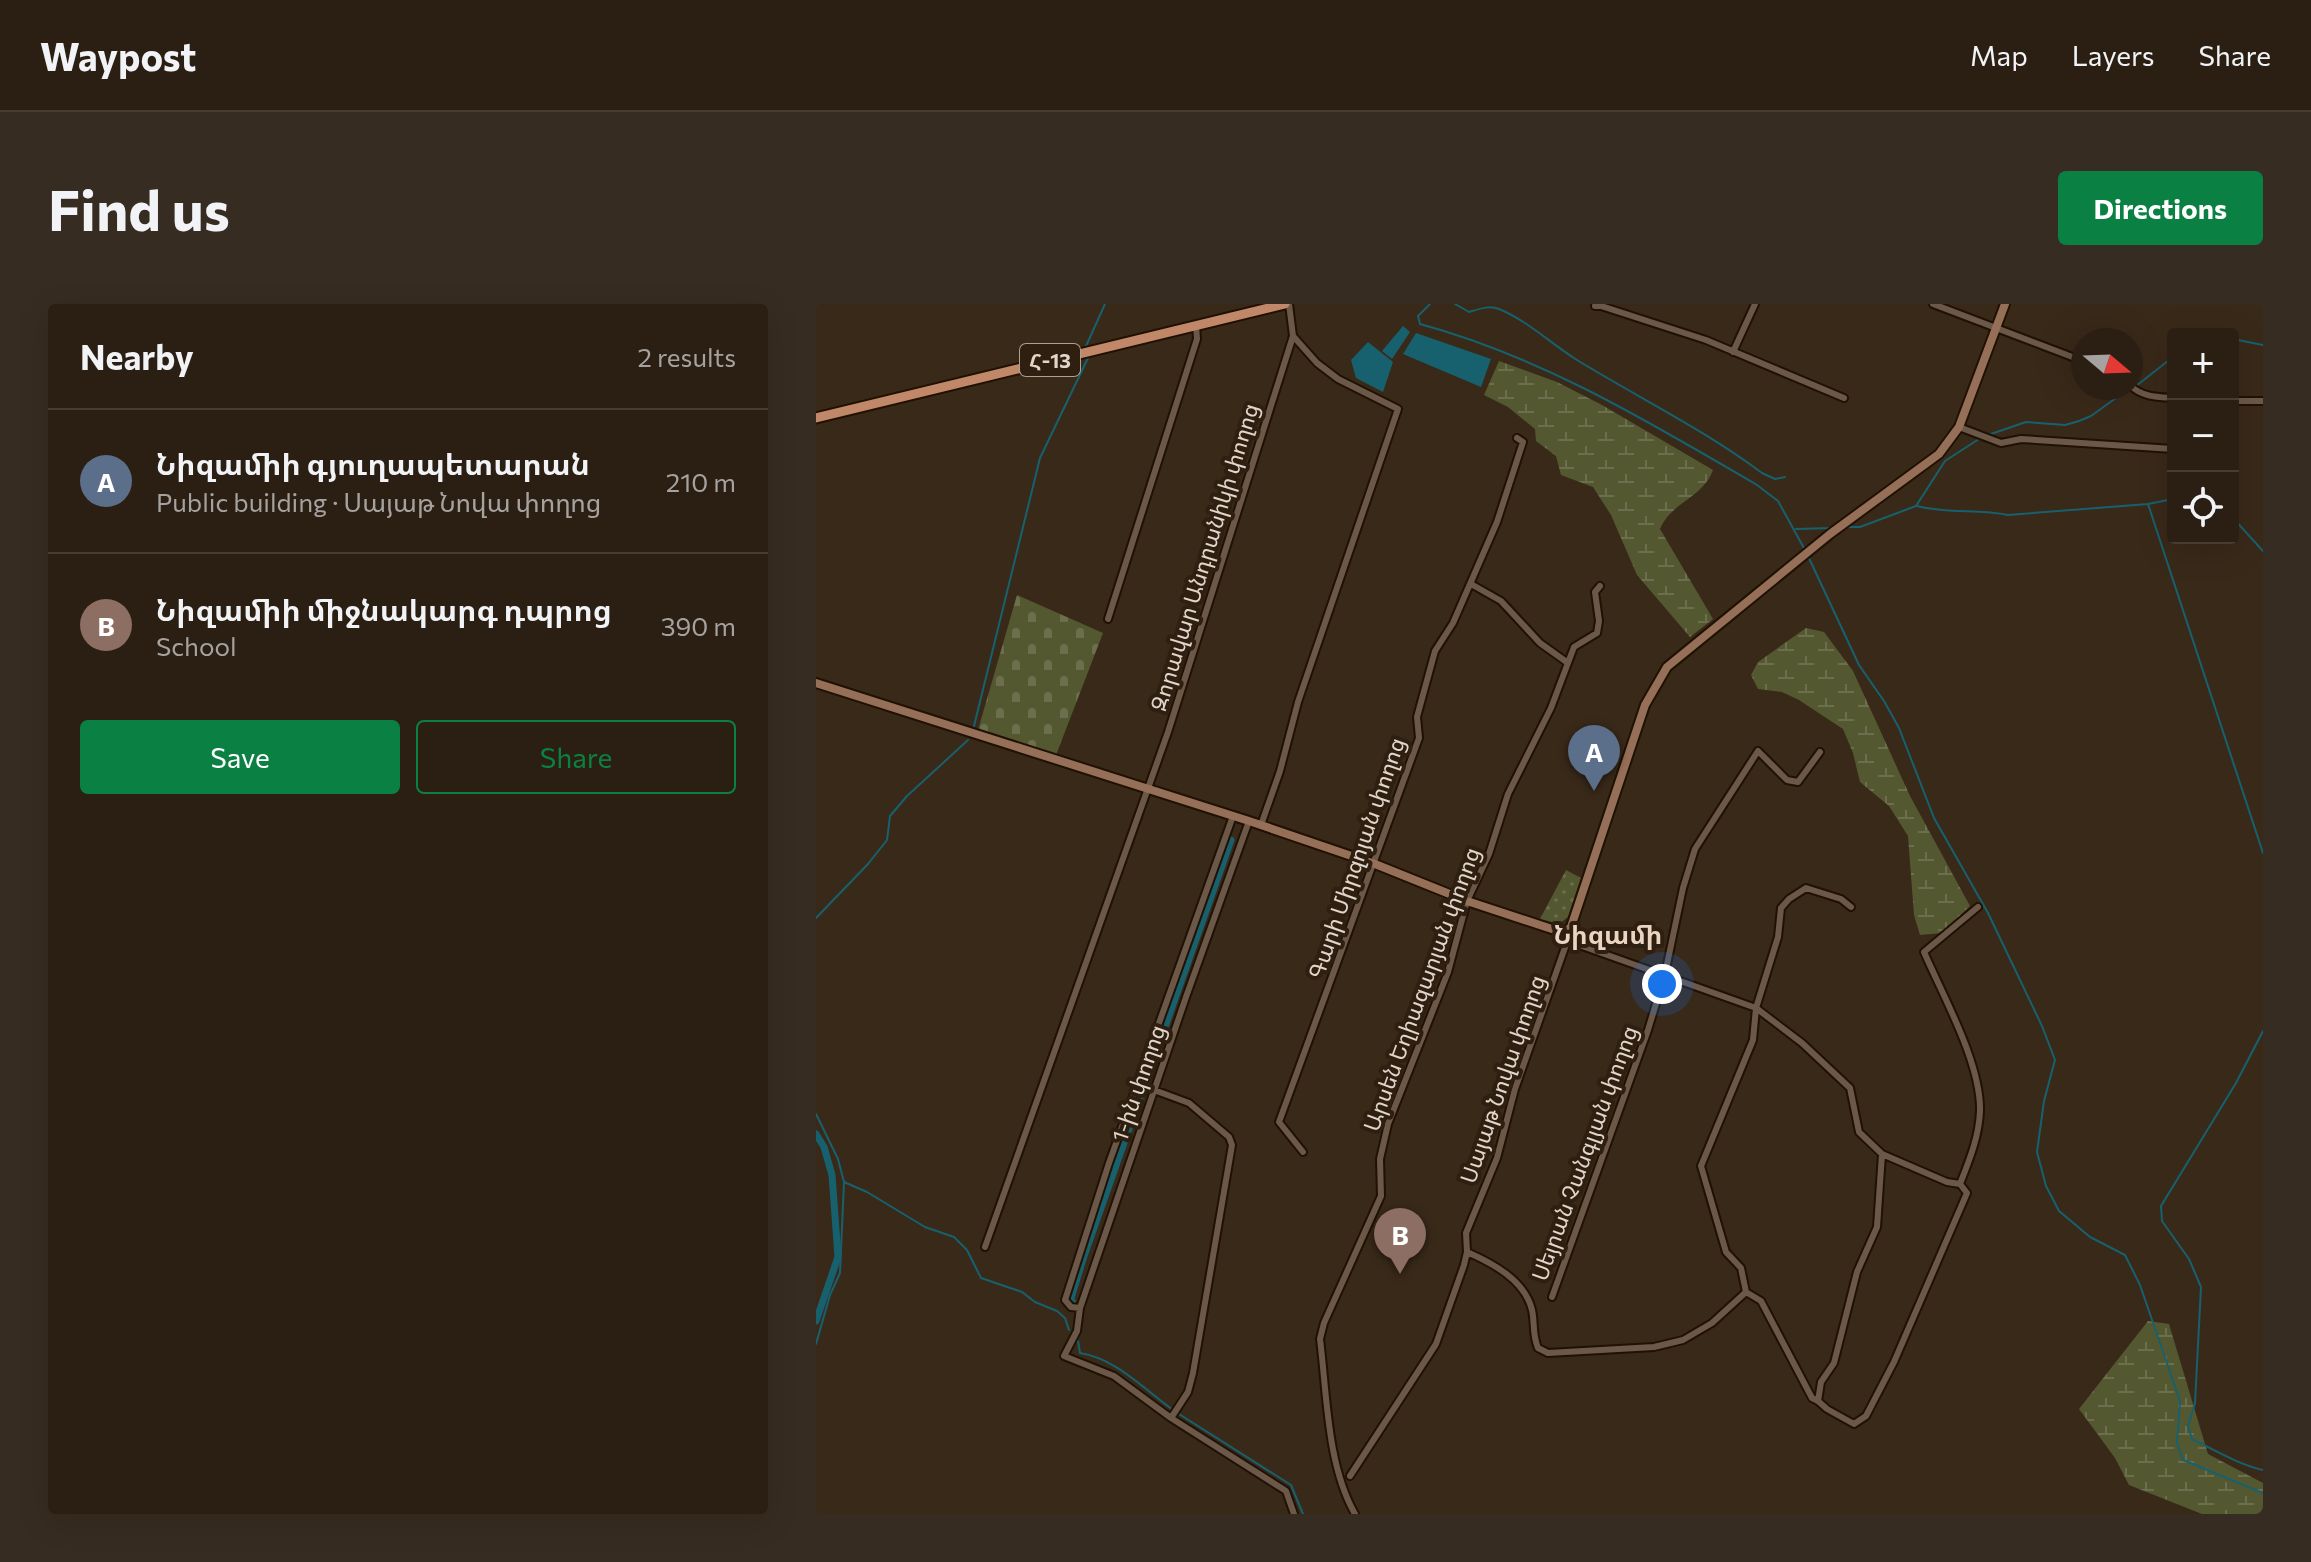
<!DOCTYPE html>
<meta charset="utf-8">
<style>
body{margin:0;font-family:Commissioner,"Noto Sans Armenian",sans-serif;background:#372c21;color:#f1f3f6}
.controls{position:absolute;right:24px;top:24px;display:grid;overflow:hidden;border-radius:8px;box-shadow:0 8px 32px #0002}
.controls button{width:72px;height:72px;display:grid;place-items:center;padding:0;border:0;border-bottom:2px solid #473d33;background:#2b1f13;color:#f1f3f6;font:40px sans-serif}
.compass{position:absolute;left:1255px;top:24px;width:72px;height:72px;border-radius:50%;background:#2b1f13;box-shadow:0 8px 32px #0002;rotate:109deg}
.you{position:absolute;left:846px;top:680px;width:28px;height:28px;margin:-20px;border:6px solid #fff;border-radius:50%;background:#1a73e8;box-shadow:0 0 0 12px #1a73e833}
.badge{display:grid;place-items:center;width:52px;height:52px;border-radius:50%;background:#0b8043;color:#fff;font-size:26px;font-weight:700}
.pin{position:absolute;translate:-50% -66px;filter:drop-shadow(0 2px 4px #0008)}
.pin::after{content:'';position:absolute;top:42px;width:28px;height:24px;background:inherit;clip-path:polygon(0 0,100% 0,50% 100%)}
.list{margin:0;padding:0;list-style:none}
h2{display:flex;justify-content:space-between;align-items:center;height:104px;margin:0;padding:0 32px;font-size:34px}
h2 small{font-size:26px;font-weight:400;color:#a6a2a0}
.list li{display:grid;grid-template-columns:52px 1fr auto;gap:24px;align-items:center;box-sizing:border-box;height:144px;padding:0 32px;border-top:2px solid #473d33}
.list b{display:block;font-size:30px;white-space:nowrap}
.list p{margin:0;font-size:26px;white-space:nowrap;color:#a6a2a0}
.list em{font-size:26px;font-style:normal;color:#a6a2a0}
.actions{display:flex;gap:16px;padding:24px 32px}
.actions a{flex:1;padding:18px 0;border:2px solid #0b8043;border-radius:8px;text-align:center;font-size:28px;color:#0b8043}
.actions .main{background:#0b8043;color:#fff}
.icon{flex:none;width:44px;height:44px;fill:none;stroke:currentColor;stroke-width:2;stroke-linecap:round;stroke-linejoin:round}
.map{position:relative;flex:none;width:1447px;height:1210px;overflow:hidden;border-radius:8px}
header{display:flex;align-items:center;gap:48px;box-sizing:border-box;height:112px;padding:0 40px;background:#2b1f13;border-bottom:2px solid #473d33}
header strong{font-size:38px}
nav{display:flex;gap:44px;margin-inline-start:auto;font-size:28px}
.intro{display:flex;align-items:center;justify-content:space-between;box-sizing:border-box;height:192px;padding:0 48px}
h1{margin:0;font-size:56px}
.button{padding:20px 36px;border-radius:8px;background:#0b8043;color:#fff;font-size:28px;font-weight:700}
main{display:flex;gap:48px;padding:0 48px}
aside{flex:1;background:#2b1f13;border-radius:8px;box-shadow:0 8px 32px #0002}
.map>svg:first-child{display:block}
.wetland{fill:url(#wetland-marsh)}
.cemetery{fill:url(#cemetery-stones)}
.park{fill:url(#park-dots)}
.water{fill:#17616f}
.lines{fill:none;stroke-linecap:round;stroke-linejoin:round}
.stream{stroke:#17616f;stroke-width:2}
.canal{stroke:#17616f;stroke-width:7}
.minor-casing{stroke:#201103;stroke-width:10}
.secondary-casing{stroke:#201103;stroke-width:12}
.primary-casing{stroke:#201103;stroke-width:13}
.minor{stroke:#6b5848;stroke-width:6}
.secondary{stroke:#966f58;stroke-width:8}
.primary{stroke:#c08768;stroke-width:9}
.labels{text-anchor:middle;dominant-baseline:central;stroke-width:8;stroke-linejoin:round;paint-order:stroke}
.shield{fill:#2f1f10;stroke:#ac9f94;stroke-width:2}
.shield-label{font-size:20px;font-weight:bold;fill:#e1d6cc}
.street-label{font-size:22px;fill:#e1d6cc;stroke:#2f1f10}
.quarter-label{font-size:26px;font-weight:bold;fill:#ead5c1;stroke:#2f1f10}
</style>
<header>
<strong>Waypost</strong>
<nav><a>Map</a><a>Layers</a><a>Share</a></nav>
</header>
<div class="intro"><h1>Find us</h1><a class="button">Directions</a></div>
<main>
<aside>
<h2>Nearby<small>2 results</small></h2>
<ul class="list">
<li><span class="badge" style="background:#5c6f8a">A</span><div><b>Նիզամիի գյուղապետարան</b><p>Public building · Սայաթ Նովա փողոց</p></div><em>210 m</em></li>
<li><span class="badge" style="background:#8d6e63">B</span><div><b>Նիզամիի միջնակարգ դպրոց</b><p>School</p></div><em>390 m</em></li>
</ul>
<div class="actions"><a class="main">Save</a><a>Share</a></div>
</aside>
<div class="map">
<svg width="1447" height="1210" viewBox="0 0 1447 1210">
<defs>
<pattern id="wetland-marsh" width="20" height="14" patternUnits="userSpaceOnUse" patternTransform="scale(2)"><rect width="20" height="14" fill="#545830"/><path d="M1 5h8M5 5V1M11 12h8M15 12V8" fill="none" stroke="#6c6f4d"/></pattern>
<pattern id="cemetery-stones" width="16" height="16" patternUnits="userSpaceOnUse" patternTransform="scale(2)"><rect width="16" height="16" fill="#545830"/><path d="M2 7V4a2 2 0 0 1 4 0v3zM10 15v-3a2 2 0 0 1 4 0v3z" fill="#6c6f4d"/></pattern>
<pattern id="park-dots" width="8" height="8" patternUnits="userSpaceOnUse" patternTransform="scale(2)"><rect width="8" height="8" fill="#545830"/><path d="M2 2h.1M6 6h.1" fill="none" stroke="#6c6f4d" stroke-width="1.8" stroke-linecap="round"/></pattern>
</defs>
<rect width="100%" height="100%" fill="#392919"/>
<path class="wetland" d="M683 57 741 78 786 101 897 166C887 194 855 198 844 225L897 315 874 333 821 271 795 211 777 183 745 171 740 152 720 137 719 125 692 103 668 91Z
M990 324 1008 328 1037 367 1094 492 1154 602 1126 629 1104 631 1098 611 1092 532 1073 502 1044 478 1037 449 1027 425 983 396 966 388 942 385 935 371 942 358Z
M1332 1017 1353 1020 1392 1150 1447 1179V1210H1386L1313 1181 1299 1154 1263 1105Z"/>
<path class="cemetery" d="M201 291 287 329 240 451 162 426Z"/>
<path class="park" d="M750 566 765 574 752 613 743 620 724 615Z"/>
<path class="water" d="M587 22 594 28 576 55 566 47Z
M600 29 675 55 665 83 587 50Z
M552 38 577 58 567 88 540 74 535 56Z"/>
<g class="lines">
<path class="stream" d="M614 0 602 12 604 20C726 53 833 118 941 181L962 197 989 246
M639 0 653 8C663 5 673 1 683 5 712 17 734 39 761 56 823 94 887 125 946 169L959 175 969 173
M1417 35 1447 41
M270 42 289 0
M1320 82 1357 53
M1172 131 1210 118 1249 121 1263 117 1275 112 1311 86
M1332 200 1447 549
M1101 202C1131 210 1161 205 1192 211L1332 200 1357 195
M1417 214 1447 247
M1028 223H1044L1100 202 1129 157 1166 133
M980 225 1017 224
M992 252 1043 361 1068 397 1083 424 1118 514 1172 609 1226 722 1239 756 1228 797 1221 848 1230 882 1243 907 1274 933 1309 951 1324 981 1364 1097 1361 1139 1367 1156 1447 1189
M158 422 224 154 272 54
M0 614 52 560 71 536 74 512 91 492 152 436
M1447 727 1420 779 1345 902 1346 917 1373 955 1385 983 1379 1099 1372 1122 1376 1135C1396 1145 1426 1162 1447 1166
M0 810 22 855 28 878 24 969 14 991 0 1040
M28 878 51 888 109 923 138 933 151 946 165 974 206 988 219 998 241 1007 249 1014 253 1026
M262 1037 264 1049C299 1054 329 1086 357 1106
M363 1110 475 1181 487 1210"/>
<path class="canal" d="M0 830 8 843 16 871 22 953 0 1017
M257 1000 255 994 268 952 415 536"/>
<g class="minor-casing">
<path id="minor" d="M1117 0 1267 57
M779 2H785L890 36 1028 94
M917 48 939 0
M1315 82C1326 93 1342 93 1357 94
M1417 97H1447
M1143 123 1185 139 1205 135 1357 145
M655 280 685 297 724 339 752 359
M292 315 381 35 380 21
M433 517 370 693 264 1004 261 1027 248 1052 298 1072 355 1114 470 1187 478 1210
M445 521 464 467 482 398 582 105 522 75 501 59 477 32 473 0
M752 637 940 704 986 739 1034 784 1043 828 1066 850 1131 878 1144 880 1151 889 1078 1058 1050 1112 1038 1120 1011 1105 1002 1097 1005 1078 1018 1059 1041 968 1061 923 1066 850
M338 786 373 799 413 833 416 841 377 1069 372 1088 355 1114
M487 848 463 818 603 434 601 413 619 347 637 319 681 218 707 138 701 134
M1144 880C1153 857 1163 833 1164 807 1165 759 1127 692 1108 648L1162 603
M169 943 352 428 477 32
M651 948C676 959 709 976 716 1006 719 1019 716 1030 722 1044L732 1049 838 1043 867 1036 896 1019 930 988
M930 988 925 964 910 948 885 862 937 736 940 704 962 633 965 604 973 595 990 584 1025 595 1035 603
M930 988 945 997 996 1094 1002 1097
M736 993 832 726 849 670 867 584 879 545 942 447 971 476 982 478 1004 448
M264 1004 255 1003 249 996 293 859 417 512
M534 1172 620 1040 648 961 651 948 650 929 681 854 699 785 752 635
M539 1210C511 1161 511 1091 504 1035L508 1019 565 892 564 855 572 820 632 668 651 597 673 550 692 490 735 404 758 343 781 329 783 317 779 288 784 282"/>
</g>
<g class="secondary-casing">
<path id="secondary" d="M0 379 433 517 559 560 651 597 748 629 755 623 829 401 851 363 1014 230 1123 150 1143 123 1189 0"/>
</g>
<g class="primary-casing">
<path id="primary" d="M0 114 469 0"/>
</g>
<use href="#minor" class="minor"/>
<use href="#secondary" class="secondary"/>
<use href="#primary" class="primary"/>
</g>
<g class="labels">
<rect class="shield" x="204" y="40" width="60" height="32" rx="6"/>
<g class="shield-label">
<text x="234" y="56">Հ-13</text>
</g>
<g class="street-label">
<text transform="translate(388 253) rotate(-73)">Զորավար Անդրանիկի փողոց</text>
<text transform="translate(540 554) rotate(-71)">Գարի Միրզոյան փողոց</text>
<text transform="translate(605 685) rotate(-70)">Արսեն Եղիազարյան փողոց</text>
<text transform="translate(686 775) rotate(-71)">Սայաթ Նովա փողոց</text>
<text transform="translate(322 779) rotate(-71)">1-ին փողոց</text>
<text transform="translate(768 849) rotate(-70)">Սեյրան Չանգլյան փողոց</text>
</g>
<g class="quarter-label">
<text x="792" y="629">Նիզամի</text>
</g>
</g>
</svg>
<div class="controls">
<button>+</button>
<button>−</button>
<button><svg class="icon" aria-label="locate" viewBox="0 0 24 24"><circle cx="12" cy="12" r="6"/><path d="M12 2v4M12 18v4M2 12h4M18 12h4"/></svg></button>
</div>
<svg class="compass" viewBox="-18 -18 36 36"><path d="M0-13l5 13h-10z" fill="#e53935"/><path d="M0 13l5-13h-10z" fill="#a6a2a0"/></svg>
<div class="you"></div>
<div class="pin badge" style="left:778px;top:487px;background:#5c6f8a">A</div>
<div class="pin badge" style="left:584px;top:970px;background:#8d6e63">B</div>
</div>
</main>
